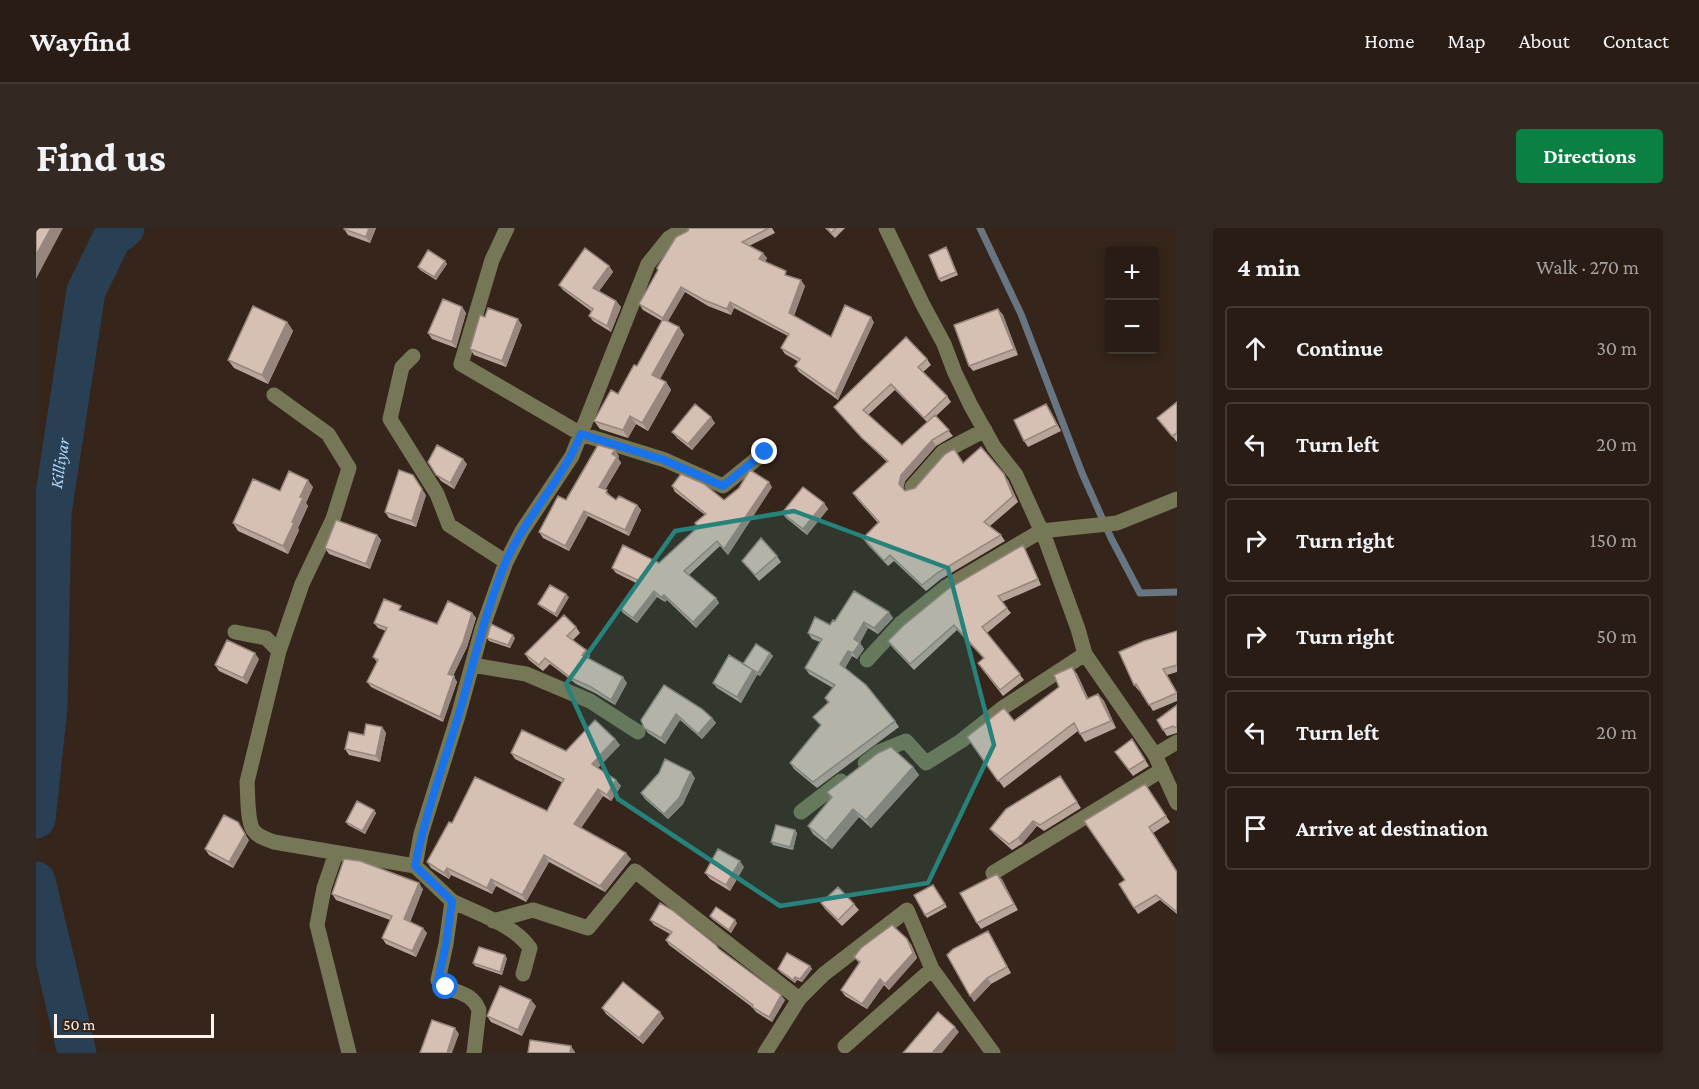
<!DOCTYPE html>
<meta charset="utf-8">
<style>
body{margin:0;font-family:"Crimson Pro",serif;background:#342922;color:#f1f3f6}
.controls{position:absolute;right:18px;top:18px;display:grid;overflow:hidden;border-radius:6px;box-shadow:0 3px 9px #0003}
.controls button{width:54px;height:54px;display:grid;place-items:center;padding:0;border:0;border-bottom:2px solid #443a34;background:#281c14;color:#f1f3f6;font:30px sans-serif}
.scale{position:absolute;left:18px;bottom:15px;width:160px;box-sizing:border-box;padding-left:6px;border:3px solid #fef2ec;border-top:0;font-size:16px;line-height:21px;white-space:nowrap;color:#fef2ec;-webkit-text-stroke:4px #35251b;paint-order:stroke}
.stop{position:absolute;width:18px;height:18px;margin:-14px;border:4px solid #1a73e8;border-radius:50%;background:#fff}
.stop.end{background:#1a73e8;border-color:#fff;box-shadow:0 2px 6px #0008}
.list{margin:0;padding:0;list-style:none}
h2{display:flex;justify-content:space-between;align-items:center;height:78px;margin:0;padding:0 24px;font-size:26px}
h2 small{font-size:20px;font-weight:400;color:#a5a1a0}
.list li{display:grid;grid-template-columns:39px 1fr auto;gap:18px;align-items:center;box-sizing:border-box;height:84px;margin:0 12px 12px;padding:0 12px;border:2px solid #443a34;border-radius:6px}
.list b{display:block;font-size:22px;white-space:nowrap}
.list em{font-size:20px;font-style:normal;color:#a5a1a0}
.icon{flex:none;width:33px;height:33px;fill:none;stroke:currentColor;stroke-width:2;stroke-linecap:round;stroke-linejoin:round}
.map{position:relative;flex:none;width:1141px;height:825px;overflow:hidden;border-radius:6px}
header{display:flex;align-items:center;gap:36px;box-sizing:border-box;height:84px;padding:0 30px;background:#281c14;border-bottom:2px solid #443a34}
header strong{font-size:28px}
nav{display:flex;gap:33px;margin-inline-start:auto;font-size:21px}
.intro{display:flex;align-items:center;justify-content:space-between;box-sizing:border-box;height:144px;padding:0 36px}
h1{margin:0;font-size:42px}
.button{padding:15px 27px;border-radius:6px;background:#0b8043;color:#fff;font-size:21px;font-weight:700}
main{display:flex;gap:36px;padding:0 36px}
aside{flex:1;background:#281c14;border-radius:6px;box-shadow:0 3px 9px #0003}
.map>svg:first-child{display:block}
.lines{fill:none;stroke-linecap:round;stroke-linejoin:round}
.stream{stroke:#687582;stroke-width:7}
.river{stroke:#283f54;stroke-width:39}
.minor{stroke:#767756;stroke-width:15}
.wall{fill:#b8a59a;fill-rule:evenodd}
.shaded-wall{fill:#96867d}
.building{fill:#d6c0b3;stroke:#96867d;stroke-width:1.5}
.route{stroke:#1a73e8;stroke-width:8}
.marked{fill:#27827b;fill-opacity:0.2;stroke:#27827b;stroke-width:4.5;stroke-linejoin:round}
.labels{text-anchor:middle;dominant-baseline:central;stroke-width:6;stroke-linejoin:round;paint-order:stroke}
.water-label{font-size:18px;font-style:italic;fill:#b1d5f8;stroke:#35251b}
</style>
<header>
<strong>Wayfind</strong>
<nav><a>Home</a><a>Map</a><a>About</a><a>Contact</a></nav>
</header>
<div class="intro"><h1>Find us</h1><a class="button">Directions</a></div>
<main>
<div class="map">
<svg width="1141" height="825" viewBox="0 0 1141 825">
<rect width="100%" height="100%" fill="#35251b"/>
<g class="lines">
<path class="stream" d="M944 0 985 86 1046 245 1075 310 1104 365 1141 364"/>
<g class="river">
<path id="s1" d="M0 591 12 480 16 285 50 63 76 10 89 0"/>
<path d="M0 653 41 825"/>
</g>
<path class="minor" d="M471 0 456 32 425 136 545 206 629 232 687 258 729 224
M850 0 886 75 908 116 919 145 935 178 958 219 980 247 1010 313 1042 401 1049 426 1119 527 1141 575
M377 128 366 139 354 191 401 266 413 297 470 334
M238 167 292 206 313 240 297 291 266 356 243 423
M876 259 907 224 949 202
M199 404 230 410 243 423 211 554C212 566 211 592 217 602 222 609 231 611 238 614L379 638
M831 432 865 395 910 359 1005 303 1081 295 1141 271
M436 437 490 446 554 473 602 504
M1119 527 1141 514
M829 535 843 524 870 513 890 535 925 513 968 479 1049 426
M765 584 805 553
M300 625 288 660 281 697 313 825
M957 645 1126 542
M416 673C442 686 477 696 494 720L487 746
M457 693 497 682 552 700 599 643 763 771
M809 818 896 741
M438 825 443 782C434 760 414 767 402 752L410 716 416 673 379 638 385 606 422 488 446 401 470 334 486 303 536 228 612 36 633 10 650 0
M729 825 763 771 788 746 871 682 896 741 957 825"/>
</g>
<path class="wall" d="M340 0 334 15 312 7 308 1Z
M653 0H736L739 5 713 18 731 30 729 34 769 58 758 88 795 109 838 94 802 172 763 144 759 138 763 134 749 126 745 120 752 108 698 80 695 87 672 78 649 64 632 93 643 99 648 107 624 151 630 154 635 162 612 203 600 196 592 210 564 201 558 193 582 166 601 138 626 93 607 82 603 76 622 42 621 40Z
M789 0H809L799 10Z
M912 22 922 47 905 54 903 51Z
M409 33 411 36 400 52 384 42 382 39Z
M573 38 577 44 563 63 580 73 585 79 575 104 557 93 553 88 555 83 527 62 523 57Z
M426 79 430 85 420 120 396 111 392 105Z
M962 81 967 87 982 127 937 143 933 138Z
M449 89 486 97 470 139 438 127 434 121Z
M251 94 257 103 232 156 198 140 192 132Z
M891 131 895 137 887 144 911 168 915 174 900 188 917 208 900 218 869 253 867 260 869 263 879 260 927 235 972 252 982 274 954 298 965 307 969 313 905 351 890 363 858 333 852 338 831 316 827 310 842 295 821 271 817 265 851 234 831 215 802 184 798 179ZM859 162 891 194 866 217 832 187Z
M1141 174V214L1121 190Z
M1010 176 1014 182 1025 203 992 219 988 213Z
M679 195 656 222 641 210 636 204Z
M583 228 582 230 585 235 569 262 575 268 580 272 601 277 605 282 593 308 552 288 533 323 507 310 503 304 530 272Z
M392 234 431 236 418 261 405 253Z
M636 258 688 272 736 259 692 327 684 318 653 347 680 370 683 375 660 400 631 372 629 374 621 369 601 395 587 385 584 380 602 356 580 345 576 340 623 335 662 299 669 287 639 264Z
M277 259 270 275 272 278 262 300 263 302 252 326 202 303 197 295 244 263Z
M390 267 380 299 353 290 349 284Z
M788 275 792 281 771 307 750 290 746 285Z
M341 307 345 312 334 341 293 326 289 320Z
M987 317 990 323 1005 357 966 374 975 385 951 405 988 452 967 468 946 441 948 431 921 402 878 442 856 419 852 413Z
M741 328 745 334 723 353 706 333Z
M533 369 521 389 505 379 502 376Z
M369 383 368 384 401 396 436 385 440 390 431 419 417 448 421 454 407 494 335 459 331 454 341 434 337 429 350 403 342 400 338 395Z
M853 384 857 390 842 406 832 400 824 415 828 421 821 431 816 428 809 440 859 493 863 499 781 560 758 541 754 535 785 498 777 489 792 475 789 470 797 460 773 446 769 440 784 414 776 411 772 405 794 397 799 393Z
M540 399 544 405 537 412 550 422 554 428 552 430 591 455 579 477 559 465 540 456 514 436 507 443 493 432 489 426Z
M1141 403V444L1131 447 1141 465V473L1117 483 1104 462 1103 463 1098 457Z
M451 410H479L474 420 453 413Z
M734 425 737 428 724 448 720 446 721 447 705 475 681 460 677 455 708 436Z
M223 431 211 456 183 443 179 437Z
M1036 439 1041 446 1052 470 1062 466 1068 473 1080 500 1049 514 1042 503 968 560 931 509 978 493 1023 459Z
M628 457 676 490 680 495 666 511 644 492 629 516 612 505 608 500Z
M1141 477V505L1131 508 1127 502Z
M346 499 350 505 344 534 313 527 309 521 328 507Z
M579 511 584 517 562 540 580 552 585 558 575 573 567 568 545 600 595 631 569 664 513 634 490 674 460 658 456 666 415 647 413 651 395 640 391 634 416 595 511 583 527 555 479 531 475 525 530 523Z
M1096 511 1113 538 1097 548 1079 524Z
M877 539 883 547 835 600 823 589 796 621 777 606 772 598 795 570 791 564Z
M1024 548 1045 580 1008 603 1001 598 986 616 976 622 958 606 954 601Z
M659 550 647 576 632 591 609 571 605 565Z
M1109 556 1134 594 1117 605 1141 644V686L1124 672 1102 686 1083 656 1089 652Z
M338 582 340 585 329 606 312 597 310 594Z
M759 602 761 605 757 622 737 617 735 614Z
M213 612 197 640 173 627 169 621Z
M708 639 694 663 674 651 669 645Z
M961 646 982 682 945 701 941 695Z
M897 657 911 679 891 690 889 687Z
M387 661 374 694 391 705 380 729 350 716 346 710 354 692 300 672 296 666Z
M785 675 818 676 823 682 806 698 789 681Z
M674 688 701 695 695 705 676 691Z
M614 692 684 722 749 772 736 794 720 784 716 779 633 717 630 712 634 706 618 697Z
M952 703 975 745 955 756 938 774Z
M875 716 881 730 853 762 848 757 831 781 809 768 805 762 823 735 818 729Z
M471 730 466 747 439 738 437 735Z
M774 738 776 741 766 754 761 752 759 755 744 744 742 741Z
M500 778 486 808 455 794 451 788Z
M566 780 628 790 607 816 570 786Z"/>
<path class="shaded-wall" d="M15 0H27L0 51V27Z
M333 0H340L334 15 330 9Z
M727 25 731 30 727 37 723 31Z
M409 33 411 36 400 52 398 49Z
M573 38 577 44 561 66 557 60Z
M765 52 769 58 757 90 753 85Z
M645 59 649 64 631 95 627 90Z
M580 73 585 79 575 104 571 98Z
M694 74 698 80 695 87 691 81Z
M426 79 430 85 420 120 416 114Z
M962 81 967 87 982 127 978 121Z
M835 89 838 94 802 172 799 166Z
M482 91 486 97 470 139 466 133Z
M251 94 257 103 232 156 226 147Z
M643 99 648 107 622 155 616 147Z
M630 154 635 162 612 203 606 195Z
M1010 176 1014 182 1025 203 1021 197Z
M594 188 600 196 592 210 587 202Z
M675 189 679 195 656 222 652 216Z
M896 212 900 218 869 253 867 262 863 256 865 247Z
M579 222 583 228 582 230 585 235 567 265 563 259Z
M427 231 431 236 418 261 414 255Z
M968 246 972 252 982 274 977 268Z
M377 247 390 267 380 299 376 293Z
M272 252 277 259 270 275 272 278 262 300 263 302 252 326 247 318 264 269Z
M733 254 736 259 692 327 688 321Z
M788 275 792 281 771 307 767 301Z
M601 277 605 282 593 308 589 302Z
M548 283 552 288 533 323 529 318Z
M341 307 345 312 334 341 330 336Z
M618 363 621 369 601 395 597 390Z
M530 366 533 369 521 389 519 386Z
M628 367 631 372 629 374 625 369Z
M680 370 683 375 660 400 657 394Z
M853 384 857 390 842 406 838 400Z
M436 385 440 390 431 419 415 452 412 446Z
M828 394 832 400 822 417 818 411Z
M477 407 479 410 474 420 472 417Z
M824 415 828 421 821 431 817 425Z
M550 422 554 428 550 432 546 427Z
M812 423 816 428 808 442 804 436Z
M219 425 223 431 211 456 207 450Z
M734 425 737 428 724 448 722 445Z
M1036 439 1041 446 1056 478 1051 471Z
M717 442 721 447 705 475 701 469Z
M418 448 421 454 407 494 404 489Z
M587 449 591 455 579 477 575 472Z
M1062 466 1068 473 1080 500 1075 493Z
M640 486 644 492 629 516 625 510Z
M676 490 680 495 666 511 662 506Z
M346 499 350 505 344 534 340 528Z
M579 511 584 517 560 542 556 536Z
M877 539 883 547 835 600 830 592Z
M655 544 659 550 647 576 632 591 628 586Z
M580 552 585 558 575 573 571 567Z
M562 561 567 568 543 603 538 596Z
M817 581 823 589 796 621 790 613Z
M338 582 340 585 329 606 326 603Z
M997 593 1001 598 986 616 982 610Z
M202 594 213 612 197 640 193 634Z
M759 602 761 605 757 622 754 619Z
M590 625 595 631 569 664 564 658Z
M508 627 513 634 490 674 486 667Z
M704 633 708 639 694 663 690 657Z
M411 640 415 647 413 651 408 645Z
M961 646 966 651 982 682 978 676Z
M455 651 460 658 456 666 451 660Z
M383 655 387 661 373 697 368 691Z
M699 692 701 695 695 705 693 702Z
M387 700 391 705 380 729 376 723Z
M952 703 956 709 975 745 971 739Z
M871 711 875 716 881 730 853 762 849 756Z
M469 727 471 730 466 747 464 744Z
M774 738 776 741 766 754 764 751Z
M759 749 761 752 759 755 757 752Z
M951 750 955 756 938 774 934 768Z
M844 751 848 757 831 781 826 776Z
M745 767 749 772 736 794 733 789Z
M495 772 500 778 486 808 482 802Z
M624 784 628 790 607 816 603 810Z
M919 799 923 804 906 825H896Z
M419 800 423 806 416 825H411Z
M535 818 539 824V825H534Z"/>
<path class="building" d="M0 0H15L0 27Z
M309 0H333L330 9 308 1Z
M653 0H733L706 14 727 25 723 31 750 43 749 47 765 52 753 85 795 109 809 77 835 89 799 166 759 138 764 131 745 120 753 106 694 74 691 81 668 72 645 59 627 90 603 76 622 42 621 40 640 9 652 3Z
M791 0H800L795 5Z
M910 19 920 44 903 51 893 27Z
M549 20 573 38 557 60 580 73 571 98 553 88 557 81 523 57Z
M392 22 409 33 398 49 382 39Z
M407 71 426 79 416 114 392 105Z
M217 78 251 94 226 147 192 132Z
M452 80 482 91 466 133 434 121 444 87 449 89Z
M962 81 978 121 933 138 918 97Z
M627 91 643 99 616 147 630 154 606 195 594 188 587 202 558 193 575 162 582 166 598 137 601 138Z
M870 109 891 131 882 139 911 168 888 190 855 156 827 182 866 217 899 187 913 202 896 212 865 247 863 256 869 263 879 260 909 226 918 221 927 235 945 219 968 246 977 268 948 294 965 307 901 345 886 357 854 327 848 333 827 310 843 294 817 265 852 233 826 210 798 179Z
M1141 174V205L1136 208 1121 190Z
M659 176 675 189 652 216 636 204Z
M1010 176 1021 197 988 213 978 192Z
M401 217 427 231 414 255 400 247 392 234Z
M562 217 579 222 576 226 581 229 563 259 571 262 570 265 580 272 583 268 601 277 589 302 548 283 529 318 503 304 522 268 530 272Z
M363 242 377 247 386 261 376 293 349 284Z
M714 242 733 254 688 321 681 313 648 343 680 370 657 394 628 367 625 369 618 363 597 390 584 380 604 353 576 340 587 317 623 335 662 299 659 295 670 286 636 258 645 246 668 256 688 272 703 260Z
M253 243 272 252 264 269 267 270 256 294 258 295 247 318 197 295 217 251 244 263Z
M767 259 788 275 767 301 746 285Z
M300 292 341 307 330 336 289 320Z
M725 310 741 328 719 347 706 333Z
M987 317 1002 351 962 368 971 380 946 399 984 446 964 462 942 435 948 430 918 397 874 436 852 413 868 397 912 361Z
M514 357 530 366 519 386 502 376Z
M818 363 853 384 838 400 828 394 818 411 824 415 817 425 812 423 804 436 830 457 859 493 777 554 754 535 785 497 777 489 793 474 789 470 799 457 769 440 786 411 772 405 779 389 794 397 797 392 799 393Z
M348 371 365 378 363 382 401 396 412 373 436 385 427 414 412 446 418 448 404 489 331 454 342 432 337 429 351 400 338 395Z
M528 387 540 399 531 408 550 422 546 427 587 449 575 472 555 459 535 450 509 430 503 437 489 426Z
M455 396 477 407 472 417 451 410Z
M1141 403V437L1127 441 1141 465 1113 477 1100 456 1098 457 1083 424 1108 413Z
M191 412 219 425 207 450 179 437Z
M720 416 734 425 722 445 707 436Z
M693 427 717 442 701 469 677 455Z
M1036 439 1051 471 1062 466 1075 493 1044 506 1038 495 962 553 931 509 968 480 978 493 1023 459 1018 447Z
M628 457 666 481 676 490 662 506 640 486 625 510 608 500 605 492Z
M1141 477V500L1137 498 1127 502 1121 492Z
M559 492 579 511 556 536 580 552 571 567 562 561 538 596 590 625 564 658 508 627 486 667 455 651 451 660 411 640 408 645 391 634 413 594 416 595 439 549 511 583 528 551 475 525 486 502 530 523Z
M330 496 346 499 340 528 309 521 313 504 328 507Z
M1096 511 1109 532 1093 542 1079 524Z
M855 519 877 539 830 592 817 581 790 613 772 598 796 569 791 564 842 525Z
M629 531 655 544 643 570 628 586 605 565 623 545Z
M1024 548 1041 574 1004 597 997 593 982 610 973 616 954 601 970 581Z
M1109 556 1130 588 1113 599 1141 644V684L1120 667 1098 680 1083 656 1089 652 1048 593Z
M321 573 338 582 326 603 310 594Z
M188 587 202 594 209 606 193 634 169 621Z
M740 597 759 602 754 619 735 614Z
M682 621 704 633 690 657 669 645Z
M308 631 324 633 383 655 368 691 387 700 376 723 346 710 356 688 296 666Z
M961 646 978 676 941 695 924 665Z
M897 657 909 676 889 687 878 667Z
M802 659 818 676 802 692 785 675Z
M624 675 636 682 680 717 683 721 745 767 733 789 716 779 717 777 630 712 636 704 614 692Z
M680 679 699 692 693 702 674 688Z
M856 697 871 711 877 725 849 756 844 751 826 776 805 762 824 734 818 729 825 720Z
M952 703 971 739 951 750 934 768 911 727 917 721Z
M443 719 469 727 464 744 437 735Z
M751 725 774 738 764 751 759 749 757 752 742 741Z
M587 754 624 784 603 810 566 780Z
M464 758 495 772 482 802 451 788Z
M902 784 919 799 896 825H867Z
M396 792 419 800 411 825H384Z
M494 812 535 818 534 825H492Z"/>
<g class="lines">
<path class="route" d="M410 759 402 752 410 716 416 673 379 638C389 587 407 538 422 489 438 436 449 382 471 331 491 287 527 251 545 206L628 232 687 258 729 224"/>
</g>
<path class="marked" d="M758 283 912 340 958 517 892 655 744 678 582 571 530 456 639 303Z"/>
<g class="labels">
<g class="water-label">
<text stroke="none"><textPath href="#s1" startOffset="357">Killiyar</textPath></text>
</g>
</g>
</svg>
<div class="controls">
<button>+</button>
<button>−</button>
</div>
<div class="scale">50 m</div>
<div class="stop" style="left:410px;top:759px"></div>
<div class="stop end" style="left:729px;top:224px"></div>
</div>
<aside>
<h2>4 min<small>Walk · 270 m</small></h2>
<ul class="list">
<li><svg class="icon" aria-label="ahead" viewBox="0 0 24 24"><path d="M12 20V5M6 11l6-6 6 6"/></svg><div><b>Continue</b></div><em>30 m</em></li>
<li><svg class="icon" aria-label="left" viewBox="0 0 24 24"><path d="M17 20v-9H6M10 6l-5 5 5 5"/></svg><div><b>Turn left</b></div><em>20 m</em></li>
<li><svg class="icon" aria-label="right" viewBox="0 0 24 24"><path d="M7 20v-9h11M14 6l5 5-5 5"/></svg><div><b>Turn right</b></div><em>150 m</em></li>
<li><svg class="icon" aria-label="right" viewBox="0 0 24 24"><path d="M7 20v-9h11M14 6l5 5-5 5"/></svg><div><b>Turn right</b></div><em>50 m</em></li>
<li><svg class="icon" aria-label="left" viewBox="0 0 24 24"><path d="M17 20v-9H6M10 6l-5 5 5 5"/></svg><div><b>Turn left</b></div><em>20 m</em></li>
<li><svg class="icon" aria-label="arrive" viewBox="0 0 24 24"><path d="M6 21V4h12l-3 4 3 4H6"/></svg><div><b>Arrive at destination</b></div></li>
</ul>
</aside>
</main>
